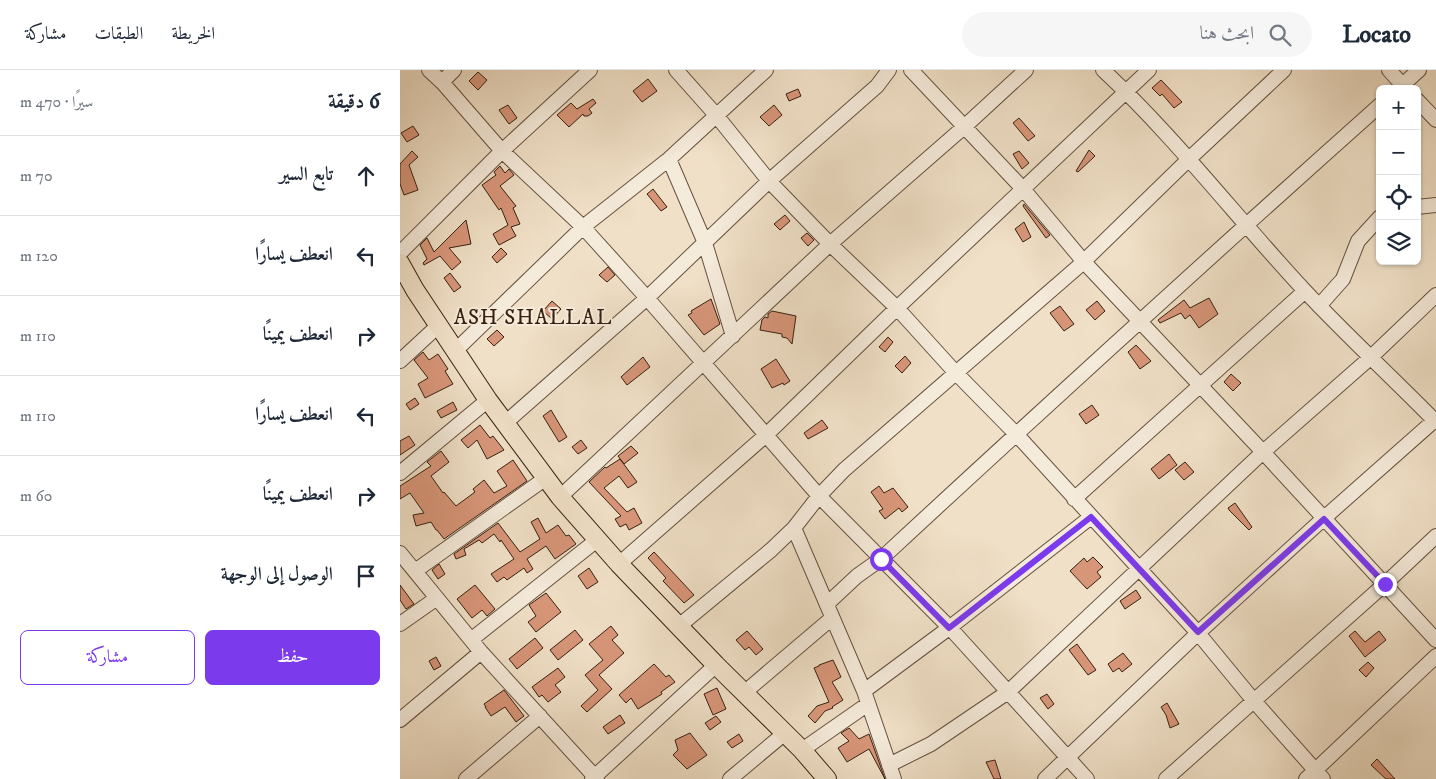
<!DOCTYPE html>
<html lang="ar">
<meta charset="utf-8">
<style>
body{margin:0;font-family:"IM FELL DW Pica",Amiri,serif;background:#f6f6f7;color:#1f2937;direction:rtl}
.controls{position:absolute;right:15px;top:15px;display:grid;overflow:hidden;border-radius:8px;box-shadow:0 1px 4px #0004}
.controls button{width:45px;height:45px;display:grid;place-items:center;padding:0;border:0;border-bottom:1px solid #e0e1e3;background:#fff;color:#1f2937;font:25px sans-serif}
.stop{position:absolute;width:15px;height:15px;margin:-11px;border:4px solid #7c3aed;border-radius:50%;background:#fff}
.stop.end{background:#7c3aed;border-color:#fff;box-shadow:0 1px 5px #0008}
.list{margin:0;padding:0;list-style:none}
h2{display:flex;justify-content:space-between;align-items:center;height:65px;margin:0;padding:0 20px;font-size:21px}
h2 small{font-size:16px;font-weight:400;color:#747a83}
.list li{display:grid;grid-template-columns:32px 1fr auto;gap:15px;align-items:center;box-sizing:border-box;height:80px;padding:0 20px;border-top:1px solid #e0e1e3}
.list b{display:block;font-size:19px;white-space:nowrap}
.list em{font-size:16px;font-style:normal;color:#747a83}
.actions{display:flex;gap:10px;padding:15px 20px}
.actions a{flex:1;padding:11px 0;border:1px solid #7c3aed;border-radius:8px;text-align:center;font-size:18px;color:#7c3aed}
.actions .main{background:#7c3aed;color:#fff}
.icon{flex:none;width:28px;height:28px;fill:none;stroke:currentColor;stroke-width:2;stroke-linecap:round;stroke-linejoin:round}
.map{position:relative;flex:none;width:1036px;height:709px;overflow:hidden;direction:ltr}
header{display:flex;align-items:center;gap:30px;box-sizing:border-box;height:70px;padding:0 25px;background:#fff;border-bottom:1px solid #e0e1e3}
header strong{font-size:24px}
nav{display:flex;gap:28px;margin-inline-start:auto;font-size:18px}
.search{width:350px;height:45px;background:#f6f6f7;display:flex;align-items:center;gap:12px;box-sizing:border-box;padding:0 18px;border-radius:28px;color:#747a83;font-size:19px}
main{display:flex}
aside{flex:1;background:#fff}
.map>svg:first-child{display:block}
.building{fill:#d89679;stroke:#372010}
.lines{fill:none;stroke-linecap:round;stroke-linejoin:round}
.minor-casing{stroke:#65503e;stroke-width:16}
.major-casing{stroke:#372010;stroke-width:20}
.minor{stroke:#f5ebdb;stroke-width:14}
.major{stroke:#f0e0c7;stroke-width:18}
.route{stroke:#7c3aed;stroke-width:6}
.labels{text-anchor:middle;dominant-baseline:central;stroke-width:4;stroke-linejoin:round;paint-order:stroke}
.quarter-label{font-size:21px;letter-spacing:1px;fill:#372010;stroke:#f5ebdb}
</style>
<header>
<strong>Locato</strong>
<div class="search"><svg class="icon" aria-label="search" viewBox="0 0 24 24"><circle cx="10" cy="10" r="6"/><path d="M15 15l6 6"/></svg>ابحث هنا</div>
<nav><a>الخريطة</a><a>الطبقات</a><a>مشاركة</a></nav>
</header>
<main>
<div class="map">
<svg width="1036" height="709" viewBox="0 0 1036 709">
<rect width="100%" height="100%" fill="#f0e0c7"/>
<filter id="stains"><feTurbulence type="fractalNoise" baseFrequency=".004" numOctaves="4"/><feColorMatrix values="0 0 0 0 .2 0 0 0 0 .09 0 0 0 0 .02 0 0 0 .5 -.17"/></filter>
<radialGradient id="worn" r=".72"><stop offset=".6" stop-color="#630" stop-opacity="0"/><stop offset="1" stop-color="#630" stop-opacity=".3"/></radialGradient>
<path class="building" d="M78 2 87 10 78 20 69 11Z
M248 9 257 21 242 32 233 21Z
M761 10 782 32 774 38 762 24 760 26 752 18Z
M398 19 401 26 389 31 386 24Z
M193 29 196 33 189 39 192 43 188 46H184L183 44 169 57 157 45 171 33 177 39Z
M108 35 117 48 109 54 99 40Z
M374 35 382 45 369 56 360 47Z
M619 48 635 66 628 71 613 53Z
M13 56 19 65 7 72 1 63Z
M689 80 695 86 678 102 676 101Z
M12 81 18 87 9 95 18 120 4 125 0 114V94Z
M619 81 629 93 622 99 613 84Z
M100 96 105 103 109 99 114 105 100 116 116 136 113 138 120 154 111 157 116 166 99 175 93 164 108 155 101 138 99 140 82 115 96 105 94 102Z
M253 119 267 137 261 141 247 124Z
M624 134 650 165 646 168 623 136Z
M385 145 390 151 380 160 374 154Z
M66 150 71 174 49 178 61 192 52 200 40 186 24 195 23 193 27 189 20 175 27 168 34 182Z
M624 152 631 167 623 172 615 159Z
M407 163 414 170 408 176 401 168Z
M101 178 107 184 97 193 92 187Z
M208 197 215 205 207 212 199 205Z
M50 203 61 217 54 222 44 208Z
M809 228 818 244 799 258 790 245 785 249 781 243 760 253 758 250 784 230 790 238Z
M311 229 320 254 304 265 288 245 292 243 291 241Z
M152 231 161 239 152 249 143 241Z
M697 231 705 241 695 250 686 240Z
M660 236 674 254 664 261 650 243Z
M372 241 396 246 392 274 387 268 382 267V264L360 260 362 250 365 247 368 248V244Z
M97 260 104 267 94 276 87 269Z
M488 267 493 272 485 282 479 277Z
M736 275 751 291 740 299 728 282Z
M23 282 29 290 38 284 48 299 45 301 53 314 25 328 18 314 28 308 14 290Z
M505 286 511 293 502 303 495 296Z
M243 287 250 297 227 315 221 307Z
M376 289 390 311 384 315 383 313 372 318 361 299Z
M831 304 841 313 833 321 824 312Z
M15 328 19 334 10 340 6 334Z
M53 332 57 340 41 348 37 341Z
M692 335 699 345 686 354 679 344Z
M151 340 167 367 159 372 143 346Z
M422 350 428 358 408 369 404 363Z
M80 355 90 368 93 366 104 380 87 389 77 370 68 378 61 370Z
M9 366 15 375 0 385V371Z
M181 370 187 378 178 384 172 377Z
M231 376 238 383 224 394 218 386Z
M41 381 49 392 31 406 43 423 44 422 56 436 75 422 73 419 84 410 94 423 107 416 97 401 113 390 127 411 44 469 37 460H36L31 452 16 456 13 445 24 443 10 423 0 429V416L31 396 27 392Z
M769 384 777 395 759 409 751 399Z
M220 389 237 412 228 418 219 406 204 418 227 442 234 438 242 453 229 460 226 454 220 457 215 449 221 446 189 412 205 397 206 398Z
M785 392 794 402 784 410 775 400Z
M479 416 484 423 493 418 508 437 502 442 499 438 485 449 479 441 483 439 471 422Z
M835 433 852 457 849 460 829 440 828 438Z
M138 448 146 463 158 455 166 466 169 465 176 474 155 489 146 476 127 489 133 499 127 503 124 498 107 510 104 507 97 512 91 504 114 489 101 470 100 472 94 464 82 473 79 470 64 479 66 485 56 489 54 484 98 453 120 482 140 469 131 452Z
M254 482 294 525 284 533 263 511 266 508 248 488Z
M693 487 703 497 697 502 701 507 687 519 670 501 684 488 687 492Z
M39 494 45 504 38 509 32 500Z
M189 498 198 512 187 519 178 506Z
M0 515 14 534 6 539 0 530Z
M75 515 95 539 87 546 82 540 72 548 57 529Z
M736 520 741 528 725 539 720 531Z
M146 523 161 542 136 562 128 552 136 546 129 535Z
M211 556 218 565 212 570 224 583 199 605 212 619 187 642 181 636 198 620 185 605 203 590 189 574Z
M175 560 183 570 158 590 150 580Z
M347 561 363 579 356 585 349 577 345 580 336 570Z
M955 561 965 572 979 561 986 570 965 587 949 566Z
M135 568 143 578 117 599 109 589Z
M677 574 696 600 688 605 669 580Z
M723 583 732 594 722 602 719 598 713 602 708 594Z
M36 587 41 596 34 600 29 591Z
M433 590 441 607 432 612 443 630 432 637 433 638 425 641 415 653 408 646 417 636 429 632 414 598 419 596V595Z
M968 592 974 598 966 607 959 600Z
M254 594 266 607 269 605 275 612 261 622 262 624 238 639 231 628 226 633 219 625Z
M158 598 165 607 155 615 161 622 148 632 142 625 139 627 132 617Z
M317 618 326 639 313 645 304 624Z
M104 620 124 646 116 652 105 637 91 646 85 637H86L84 634Z
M647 624 654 634 648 639 640 628Z
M767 633 779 654 770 658 766 645 761 637Z
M220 645 225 653 208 664 203 657Z
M316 646 321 652 310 660 305 653Z
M449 658 459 669 469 664 485 709 469 679 447 692 438 678 449 671 441 663Z
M290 663 307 685 287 699 273 685 278 680 275 670Z
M339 664 343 671 332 678 327 672Z
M977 689 995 709H986L971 695Z
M595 690 601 709H594L586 692Z"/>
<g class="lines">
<g class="minor-casing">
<path id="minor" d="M29 0 42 12 102 81 183 157 247 228 419 426 551 559 687 709
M276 0 316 45 369 111 430 174 497 238 555 302 616 364 798 563 854 631 923 709
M511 0 624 120 684 192 863 382 1036 570
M703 0C776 68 837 148 905 221 947 266 993 308 1036 352
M989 0 1006 19
M42 12 54 0
M998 19 1019 0
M1017 30 1036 50
M269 89 305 173 333 266
M1017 137 1036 135
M0 183 102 81 190 0
M919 236 943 209 958 171 980 147
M55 281 183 157 269 89 366 0
M0 291 39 255
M104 354 247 228 369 111 477 16 489 0
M0 403 88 330
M160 427 430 174 564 57 626 0
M674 429 905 221
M394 458 464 621 494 709
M0 483 81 582 197 709
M219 494 366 365 497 238 749 0
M15 501 146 408
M427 534 457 506 481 489C646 336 812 185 980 35
M0 554 37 528
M279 556 371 480 394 458 419 426 444 400 679 196 789 89 884 0
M72 569 197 470
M464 621 549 558 691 447
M345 622 432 548
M0 650 81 582
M402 680 468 634
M489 695 531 674 608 622 863 382 970 288 1036 225
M66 709 140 646
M192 709 316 595
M330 709 385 663
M645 709 798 563 923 449 1036 349
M766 709 985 514 1036 466
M906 709 1036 586"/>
</g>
<g class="major-casing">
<path id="major" d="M0 193 15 220 88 330 160 427 219 494 316 595 402 680 427 709"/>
</g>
<use href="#minor" class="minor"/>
<use href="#major" class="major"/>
</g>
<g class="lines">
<path class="route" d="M481 489 549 558 691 447 798 562 924 449 985 514"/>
</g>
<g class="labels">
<g class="quarter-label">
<text x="133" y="248">ASH SHALLAL</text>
</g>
</g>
<rect width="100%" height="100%" filter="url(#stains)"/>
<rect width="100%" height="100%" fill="url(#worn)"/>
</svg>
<div class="controls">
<button>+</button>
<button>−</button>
<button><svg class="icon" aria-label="locate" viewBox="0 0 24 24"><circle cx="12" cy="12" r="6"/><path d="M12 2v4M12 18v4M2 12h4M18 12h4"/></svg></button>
<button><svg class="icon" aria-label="layers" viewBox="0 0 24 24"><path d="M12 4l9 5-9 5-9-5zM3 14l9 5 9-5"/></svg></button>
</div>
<div class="stop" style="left:481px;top:489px"></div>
<div class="stop end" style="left:985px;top:514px"></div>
</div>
<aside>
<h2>6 دقيقة<small>سيرًا · 470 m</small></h2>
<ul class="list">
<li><svg class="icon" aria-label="ahead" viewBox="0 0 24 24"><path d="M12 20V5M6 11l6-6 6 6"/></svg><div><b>تابع السير</b></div><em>70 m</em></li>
<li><svg class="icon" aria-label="left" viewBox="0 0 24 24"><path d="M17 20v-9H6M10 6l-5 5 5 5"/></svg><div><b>انعطف يسارًا</b></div><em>120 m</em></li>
<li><svg class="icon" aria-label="right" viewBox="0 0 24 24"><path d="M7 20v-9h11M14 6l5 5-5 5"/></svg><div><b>انعطف يمينًا</b></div><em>110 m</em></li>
<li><svg class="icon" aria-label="left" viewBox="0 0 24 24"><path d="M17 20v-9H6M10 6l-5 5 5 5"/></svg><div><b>انعطف يسارًا</b></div><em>110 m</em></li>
<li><svg class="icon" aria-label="right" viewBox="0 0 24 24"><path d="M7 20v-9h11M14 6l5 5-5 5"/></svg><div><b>انعطف يمينًا</b></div><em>60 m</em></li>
<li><svg class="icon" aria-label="arrive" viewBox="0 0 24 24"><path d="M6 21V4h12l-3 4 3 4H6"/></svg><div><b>الوصول إلى الوجهة</b></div></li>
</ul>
<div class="actions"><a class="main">حفظ</a><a>مشاركة</a></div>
</aside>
</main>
